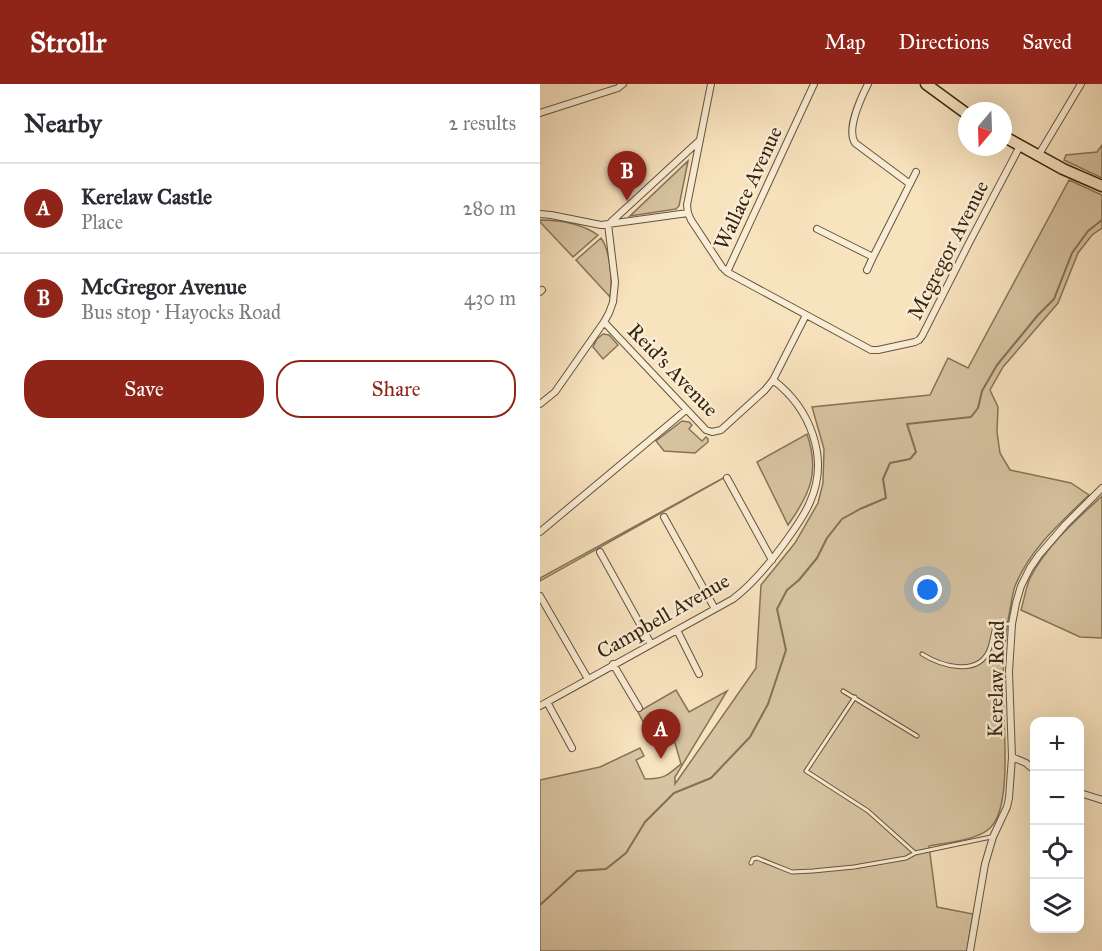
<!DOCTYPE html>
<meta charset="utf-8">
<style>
body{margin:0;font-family:"IM FELL Great Primer",serif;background:#f2f2f3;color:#2b2b33}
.controls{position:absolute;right:18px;bottom:18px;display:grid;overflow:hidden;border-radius:12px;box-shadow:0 6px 24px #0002}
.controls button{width:54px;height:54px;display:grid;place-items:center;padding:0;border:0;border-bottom:2px solid #e1e1e2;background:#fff;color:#2b2b33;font:30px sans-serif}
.compass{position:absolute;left:418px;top:18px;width:54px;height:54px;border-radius:50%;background:#fff;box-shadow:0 6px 24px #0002;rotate:199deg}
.you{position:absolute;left:388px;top:506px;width:21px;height:21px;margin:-15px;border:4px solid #fff;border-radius:50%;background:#1a73e8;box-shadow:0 0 0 9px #1a73e833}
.badge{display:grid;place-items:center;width:39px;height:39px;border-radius:50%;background:#8f2418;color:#fff;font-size:20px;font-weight:700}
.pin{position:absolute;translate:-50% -50px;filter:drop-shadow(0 2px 3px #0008)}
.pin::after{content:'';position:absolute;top:32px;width:21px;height:18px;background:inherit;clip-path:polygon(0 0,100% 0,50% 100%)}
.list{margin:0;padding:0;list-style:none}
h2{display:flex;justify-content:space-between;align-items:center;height:78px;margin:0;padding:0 24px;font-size:26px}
h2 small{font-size:20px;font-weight:400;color:#7c7c81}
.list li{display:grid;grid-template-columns:39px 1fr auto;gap:18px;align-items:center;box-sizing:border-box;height:90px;padding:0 24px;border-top:2px solid #e1e1e2}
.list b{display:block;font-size:22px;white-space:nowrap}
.list p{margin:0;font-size:20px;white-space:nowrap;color:#7c7c81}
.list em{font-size:20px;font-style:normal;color:#7c7c81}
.actions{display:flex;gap:12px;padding:18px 24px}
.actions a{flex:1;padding:14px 0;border:2px solid #8f2418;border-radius:24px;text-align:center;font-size:21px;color:#8f2418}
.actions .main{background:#8f2418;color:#fff}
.icon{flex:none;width:33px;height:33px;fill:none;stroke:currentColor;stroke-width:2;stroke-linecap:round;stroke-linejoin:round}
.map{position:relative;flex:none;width:562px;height:867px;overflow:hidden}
header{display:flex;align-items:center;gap:36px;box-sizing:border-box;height:84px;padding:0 30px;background:#8f2418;color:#fff}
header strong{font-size:28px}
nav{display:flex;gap:33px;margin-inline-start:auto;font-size:21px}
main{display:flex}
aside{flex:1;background:#fff}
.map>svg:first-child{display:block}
.green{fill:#d7c3a1;stroke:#867458;stroke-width:1.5}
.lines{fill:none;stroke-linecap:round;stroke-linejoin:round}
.stream{stroke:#827056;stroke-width:2}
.service-casing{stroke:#66543c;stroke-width:5}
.minor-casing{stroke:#66543c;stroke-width:8}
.primary-casing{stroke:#352410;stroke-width:13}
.service{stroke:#faedd5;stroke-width:3}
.minor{stroke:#faedd5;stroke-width:6}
.primary{stroke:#f8e3bf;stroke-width:10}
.labels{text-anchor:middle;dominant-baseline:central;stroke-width:5;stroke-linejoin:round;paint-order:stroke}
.street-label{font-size:21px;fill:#352410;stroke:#faedd5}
</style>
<header>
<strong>Strollr</strong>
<nav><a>Map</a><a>Directions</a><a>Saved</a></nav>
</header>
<main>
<aside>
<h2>Nearby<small>2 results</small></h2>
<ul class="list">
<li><span class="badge">A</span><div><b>Kerelaw Castle</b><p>Place</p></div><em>280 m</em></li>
<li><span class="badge">B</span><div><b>McGregor Avenue</b><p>Bus stop · Hayocks Road</p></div><em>430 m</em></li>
</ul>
<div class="actions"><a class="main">Save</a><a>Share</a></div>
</aside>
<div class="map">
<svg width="562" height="867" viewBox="0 0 562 867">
<rect width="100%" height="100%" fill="#f8e3bf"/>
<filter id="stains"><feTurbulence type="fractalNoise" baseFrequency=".00333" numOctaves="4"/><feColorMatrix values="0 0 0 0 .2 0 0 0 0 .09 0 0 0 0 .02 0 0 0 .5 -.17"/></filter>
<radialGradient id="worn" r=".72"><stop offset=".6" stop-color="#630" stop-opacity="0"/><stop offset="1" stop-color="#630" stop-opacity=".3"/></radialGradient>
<path class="green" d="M562 61V94L524 76 526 71 557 68Z
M148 77 139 122 136 125 90 132Z
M529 96 562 111V144L552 151 538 169 518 219 463 283 450 306 458 323 457 348 460 369 470 386 531 399 549 411C521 438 490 465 475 502 473 508 472 514 471 520 465 548 463 578 463 606 463 638 473 723 450 744 438 756 405 759 389 762L397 823 433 830 427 867H0V696L60 683 100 664 104 672 96 676 105 695C124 695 127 692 141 680L135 659 122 653 113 657 98 628 136 606 149 628 187 607 135 693V700L216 584 221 501 255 459 278 419 283 399 284 365 272 323 390 311 408 274 428 284Z
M0 136C19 136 42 140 58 151L33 173 0 138Z
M61 154C70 166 73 198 70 213L36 176Z
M63 250 69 251 78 261 63 275 53 263 57 255Z
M142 337 149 338 152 341 149 345 162 357 166 353 168 355V358L155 369 124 367 116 357Z
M267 350C280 388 270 410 248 441L217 378Z
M187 392 0 497V494Z
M562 412V554L540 553 481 526C484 516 486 503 490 494 507 461 536 436 562 412Z"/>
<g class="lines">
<path class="stream" d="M0 821 37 787 66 785 86 769 105 738 134 709 171 694 210 653 228 620 246 566 237 525 247 506 259 496 277 474 287 454 302 435 320 425 346 414 343 395 350 379 370 375 376 368 367 340 431 333 438 324 442 307 457 281 498 231 514 215 532 169 548 147 562 136"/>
<g class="service-casing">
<path id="service" d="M382 570C401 582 438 593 449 566 452 559 453 550 455 542L461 540H472
M303 607 377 652
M315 613 266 687 328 727 375 769 451 753
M211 779 213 775 217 774 252 788 273 787 314 783 366 774 375 769"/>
</g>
<g class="minor-casing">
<path id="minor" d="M171 0 147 121 148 129 151 136 182 183 187 188 331 266H338L375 258 379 256 382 252 429 159 480 62
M328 0C321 14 306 45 315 59L370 100
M0 29 78 4 83 0
M498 72 541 0
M0 130 11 131 61 141 148 129
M71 138 160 56
M277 145 333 173 376 88
M327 186 333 173
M187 188 274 0
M0 208 2 206
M64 238 166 346 172 348 181 346 225 306 233 296 266 231
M0 320 15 308 64 238 69 229 73 218 75 198 68 140
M187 394 232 476
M124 433 175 525
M0 448 146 326
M60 468 111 560
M0 512 48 595
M137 546 159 590
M73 580 99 624
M7 618 32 664
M0 622 193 515C213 500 229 480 243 461 253 447 264 433 270 418 290 374 270 324 233 296
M472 673 486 679 494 686
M540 709 562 716
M430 867 445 780 453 753 467 723 469 714 472 673 469 588 472 540 476 519 481 502 490 484 499 471 525 441 562 404"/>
</g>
<g class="primary-casing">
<path id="primary" d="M386 0 427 30
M463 52 523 85 562 102"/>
</g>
<use href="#service" class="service"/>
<use href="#minor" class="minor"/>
<use href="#primary" class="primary"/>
</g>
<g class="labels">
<g class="street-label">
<text transform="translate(208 104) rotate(-65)">Wallace Avenue</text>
<text transform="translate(408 166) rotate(-63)">Mcgregor Avenue</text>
<text transform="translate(133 286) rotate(46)">Reid's Avenue</text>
<text transform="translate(123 532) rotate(-30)">Campbell Avenue</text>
<text transform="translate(456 595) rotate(-89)">Kerelaw Road</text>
</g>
</g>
<rect width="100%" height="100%" filter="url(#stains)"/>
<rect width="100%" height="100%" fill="url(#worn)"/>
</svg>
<div class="controls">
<button>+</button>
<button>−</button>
<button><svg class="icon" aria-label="locate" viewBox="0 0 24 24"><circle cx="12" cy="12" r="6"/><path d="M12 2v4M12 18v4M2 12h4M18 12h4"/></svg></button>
<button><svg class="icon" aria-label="layers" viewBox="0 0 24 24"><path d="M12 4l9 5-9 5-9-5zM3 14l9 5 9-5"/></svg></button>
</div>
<svg class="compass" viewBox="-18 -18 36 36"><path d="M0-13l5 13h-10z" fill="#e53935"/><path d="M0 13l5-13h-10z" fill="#7c7c81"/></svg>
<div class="you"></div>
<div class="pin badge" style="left:121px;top:675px">A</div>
<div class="pin badge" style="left:87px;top:117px">B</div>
</div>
</main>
